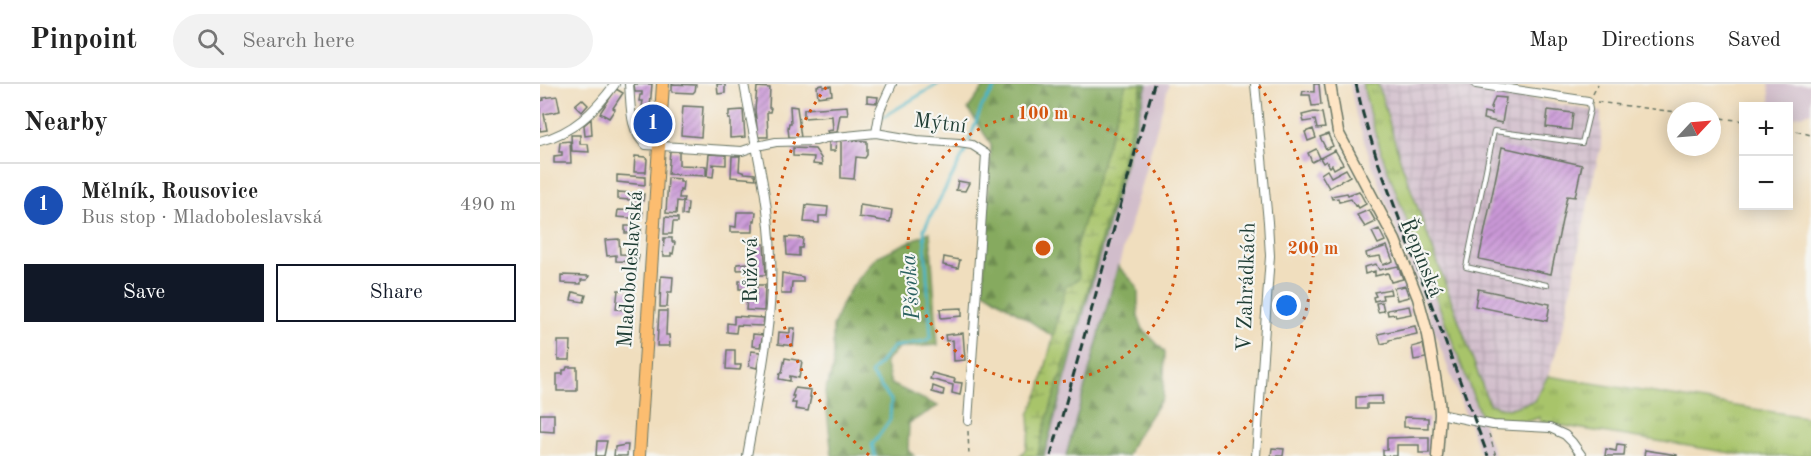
<!DOCTYPE html>
<meta charset="utf-8">
<style>
body{margin:0;font-family:"Old Standard TT",serif;background:#f2f2f2;color:#222}
.controls{position:absolute;right:18px;top:18px;display:grid;overflow:hidden;border-radius:0px;box-shadow:0 3px 15px #0003}
.controls button{width:54px;height:54px;display:grid;place-items:center;padding:0;border:0;border-bottom:2px solid #e0e0e0;background:#fff;color:#222;font:30px sans-serif}
.compass{position:absolute;left:1127px;top:18px;width:54px;height:54px;border-radius:50%;background:#fff;box-shadow:0 3px 15px #0003;rotate:64deg}
.you{position:absolute;left:747px;top:222px;width:21px;height:21px;margin:-15px;border:4px solid #fff;border-radius:50%;background:#1a73e8;box-shadow:0 0 0 9px #1a73e833}
.badge{display:grid;place-items:center;width:39px;height:39px;border-radius:50%;background:#111827;color:#fff;font-size:20px;font-weight:700}
.pin{position:absolute;translate:-50% -50%;border:3px solid #fff;box-shadow:0 2px 6px #0006}
.list{margin:0;padding:0;list-style:none}
h2{display:flex;justify-content:space-between;align-items:center;height:78px;margin:0;padding:0 24px;font-size:26px}
h2 small{font-size:20px;font-weight:400;color:#767676}
.list li{display:grid;grid-template-columns:39px 1fr auto;gap:18px;align-items:center;box-sizing:border-box;height:84px;padding:0 24px;border-top:2px solid #e0e0e0}
.list b{display:block;font-size:22px;white-space:nowrap}
.list p{margin:0;font-size:20px;white-space:nowrap;color:#767676}
.list em{font-size:20px;font-style:normal;color:#767676}
.actions{display:flex;gap:12px;padding:18px 24px}
.actions a{flex:1;padding:14px 0;border:2px solid #111827;border-radius:0px;text-align:center;font-size:21px;color:#111827}
.actions .main{background:#111827;color:#fff}
.icon{flex:none;width:33px;height:33px;fill:none;stroke:currentColor;stroke-width:2;stroke-linecap:round;stroke-linejoin:round}
.map{position:relative;flex:none;width:1271px;height:372px;overflow:hidden}
header{display:flex;align-items:center;gap:36px;box-sizing:border-box;height:84px;padding:0 30px;background:#fff;border-bottom:2px solid #e0e0e0}
header strong{font-size:28px}
nav{display:flex;gap:33px;margin-inline-start:auto;font-size:21px}
.search{width:420px;height:54px;background:#f2f2f2;display:flex;align-items:center;gap:15px;box-sizing:border-box;padding:0 21px;border-radius:33px;color:#767676;font-size:22px}
main{display:flex}
aside{flex:1;background:#fff}
.map>svg:first-child{display:block}
.industrial{fill:url(#industrial-grid)}
.railway{fill:#d1bdcb}
.grass{fill:url(#grass-tufts);stroke:#648050;stroke-width:1.5}
.forest{fill:url(#forest-firs);stroke:#52744a;stroke-width:1.5}
.wetland{fill:url(#wetland-marsh);stroke:#648050;stroke-width:1.5}
.lines{fill:none;stroke-linecap:round;stroke-linejoin:round}
.stream{stroke:#48b5c5;stroke-width:3}
.building{fill:url(#building-hatch)}
.lane-casing{stroke:#687564;stroke-width:6}
.street-casing{stroke:#687564;stroke-width:10}
.secondary-casing{stroke:#687564;stroke-width:13}
.primary-casing{stroke:#687564;stroke-width:14}
.path{stroke:#687564;stroke-width:1.5;stroke-dasharray:4.5 4.5;stroke-linecap:butt}
.lane{stroke:#fff;stroke-width:4}
.street{stroke:#fff;stroke-width:8}
.secondary{stroke:#fee5c5;stroke-width:10}
.primary{stroke:#fcbd6f;stroke-width:12}
.rail{stroke:#1f3d34;stroke-width:3;stroke-dasharray:9 4.5;stroke-linecap:butt}
.ring{fill:none;stroke:#d45610;stroke-width:3;stroke-dasharray:3 6}
.labels{text-anchor:middle;dominant-baseline:central;stroke-width:4.5;stroke-linejoin:round;paint-order:stroke}
.street-label{font-size:21px;fill:#1f3d34;stroke:#f6f6f2}
.water-label{font-size:22px;font-style:italic;fill:#2b6160;stroke:#f6f6f2}
.centre{fill:#d45610;stroke:#f6f6f2;stroke-width:3}
.ring-label{font-size:18px;text-anchor:middle;font-weight:bold;fill:#d45610;stroke:#f6f6f2;stroke-width:4.5;stroke-linejoin:round;paint-order:stroke}
</style>
<header>
<strong>Pinpoint</strong>
<div class="search"><svg class="icon" aria-label="search" viewBox="0 0 24 24"><circle cx="10" cy="10" r="6"/><path d="M15 15l6 6"/></svg>Search here</div>
<nav><a>Map</a><a>Directions</a><a>Saved</a></nav>
</header>
<main>
<aside>
<h2>Nearby<small></small></h2>
<ul class="list">
<li><span class="badge" style="background:#1a4fb4">1</span><div><b>Mělník, Rousovice</b><p>Bus stop · Mladoboleslavská</p></div><em>490 m</em></li>
</ul>
<div class="actions"><a class="main">Save</a><a>Share</a></div>
</aside>
<div class="map">
<svg width="1271" height="372" viewBox="0 0 1271 372">
<defs>
<pattern id="industrial-grid" width="8" height="8" patternUnits="userSpaceOnUse" patternTransform="scale(1.5)"><rect width="8" height="8" fill="#d1bdcb"/><path d="M0 4h8M4 0v8" fill="none" stroke="#b3a3af"/></pattern>
<pattern id="grass-tufts" width="24" height="20" patternUnits="userSpaceOnUse" patternTransform="scale(1.5)"><rect width="24" height="20" fill="#a8c46b"/><path d="M3 7l-1-3M5 7V3M7 7l1-3M15 17l-1-3M17 17v-4M19 17l1-3" fill="none" stroke="#88a059"/></pattern>
<pattern id="forest-firs" width="22" height="20" patternUnits="userSpaceOnUse" patternTransform="scale(1.5)"><rect width="22" height="20" fill="#86aa5f"/><path d="M5 1l3.5 6h-7zM16 11l3.5 6h-7z" fill="#6d8c4f"/></pattern>
<pattern id="wetland-marsh" width="20" height="14" patternUnits="userSpaceOnUse" patternTransform="scale(1.5)"><rect width="20" height="14" fill="#a8c46b"/><path d="M1 5h8M5 5V1M11 12h8M15 12V8" fill="none" stroke="#88a059"/></pattern>
<pattern id="building-hatch" width="6" height="6" patternUnits="userSpaceOnUse" patternTransform="scale(1.5)"><rect width="6" height="6" fill="#ca98d7"/><path d="M-1 1l2-2M0 6l6-6M5 7l2-2" fill="none" stroke="#a37daf"/></pattern>
</defs>
<rect width="100%" height="100%" fill="#f6f6f2"/>
<filter id="ink" filterUnits="userSpaceOnUse"><feTurbulence type="fractalNoise" baseFrequency=".0167" numOctaves="2"/><feDisplacementMap in="SourceGraphic" scale="12" xChannelSelector="R" yChannelSelector="G"/><feConvolveMatrix kernelMatrix="1 2 1 2 8 2 1 2 1" color-interpolation-filters="sRGB"/></filter>
<filter id="wash" filterUnits="userSpaceOnUse"><feTurbulence type="fractalNoise" baseFrequency=".008" numOctaves="4" result="noise"/><feDisplacementMap in="SourceGraphic" scale="24" xChannelSelector="R" yChannelSelector="G"/><feGaussianBlur stdDeviation="1.35" result="paint"/><feColorMatrix in="noise" values="0 0 0 0 0 0 0 0 0 0 0 0 0 0 0 0 0 1.4 0 .05"/><feComposite in="paint" operator="in"/></filter>
<g filter="url(#wash)">
<rect width="100%" height="100%" fill="#f0debe"/>
<path class="industrial" d="M838 0H908L1061 28V62L1052 99 1022 250 1008 292 994 317 968 325 949 320 860 75Z"/>
<path class="railway" d="M607 0H629L526 372H504Z
M810 0H823L829 28 844 76 955 372H941L832 81 816 31Z
M1229 0H1271V28L1249 34 1248 22H1231Z"/>
<path class="grass" d="M823 0H838L860 75 949 320 968 325 994 317 1008 292 1271 334V372H1210L1000 338V333C982 342 960 337 941 333L844 76 829 28Z"/>
<path class="forest" d="M446 0H607L504 372H485L514 253 443 206 451 60 428 25Z
M390 148 398 261 358 264 345 278 351 300 398 322 369 339 368 366 374 372H292L285 308 293 284V243L302 219 311 204 336 173Z
M578 182 596 201 598 207V233L603 245 625 268 623 313 594 356 587 372H526Z"/>
<path class="wetland" d="M586 0H602L546 212 504 344 497 372H480L485 366 490 348 489 331 500 305 526 202 539 195 535 166Z"/>
<g class="lines">
<path class="stream" d="M343 33 398 0
M429 57 442 22 458 0
M335 372 332 361 350 336 351 316 331 290 353 263 385 257 391 253 384 145 427 64"/>
</g>
<g id="blocks">
<path class="building" d="M94 0H112L110 24 102 23 103 17H99L100 11H102V8H95Z
M132 0 156 1 155 7 153 9 132 8Z
M177 0H185V9L178 10Z
M774 0H779L781 21 772 22 770 11H762L763 7 774 8Z
M283 1V3L291 2 292 11 278 13 277 2Z
M217 3 230 4 229 24H231L230 28H227L228 53H218L215 26Z
M76 5 83 9 73 24 75 25 69 34 60 29Z
M17 12 20 27 4 30 7 46 0 47V17L4 16 3 14Z
M327 12 338 13 337 19 327 18Z
M955 13 966 14 962 39 943 35 944 28 952 30 951 23Z
M42 15 48 21 42 28 35 21Z
M143 22 163 23 161 53 141 51Z
M250 22 257 23 261 54 249 53 248 44 249 39H251Z
M307 22 308 31H300L297 48 288 49 287 47 293 46 292 32 264 34V25Z
M203 26 205 53 190 54V35H188V32H189V27Z
M1008 26 1033 29 1031 46 1006 43Z
M774 28 782 29 785 44 777 45 775 36 764 38 762 31Z
M51 35 52 51 45 52 44 41Z
M773 45 776 54 768 57 765 48Z
M788 50 793 62 786 65 780 53Z
M31 51H40V60H48L49 68 32 67Z
M289 56H296L295 67H289Z
M301 56 327 57V71L325 74 316 73 314 95 301 94Z
M30 57 31 79H14V72L22 71V68H19L20 58Z
M962 63 1042 81 1035 113 1027 112 1011 190 939 175Z
M253 64 275 65 281 74 282 81 273 80 274 73 253 72Z
M776 65 780 74 772 78 768 69Z
M795 66 803 80 794 85 792 81 790 83 786 77 783 79 780 74Z
M130 67H139V81L166 82V92L128 90Z
M169 70 186 71V81L172 80 174 83 173 93 167 92Z
M95 72 105 73 107 75 106 88H94Z
M192 72H200L199 87 205 89 215 90 216 95 191 93Z
M806 85 810 92 789 104 781 90 787 86 791 93Z
M77 91 105 93V101L77 98Z
M128 94 140 95V98H143L142 107 140 106 139 114H144L143 118 137 117 136 130 126 129Z
M418 97 429 99 425 107 416 106Z
M819 107 826 120 819 124 817 121 815 122 811 115 799 118 798 114 792 115 791 112 807 109 808 111Z
M78 108 104 110 103 117 78 115Z
M143 118 148 119 147 132 142 131Z
M266 121 288 123 287 132H279V139L264 138Z
M320 121 352 126 350 138 319 133Z
M78 126 103 127 102 135 77 133Z
M829 126 836 138 825 143 817 131Z
M197 128H216L215 137H213V148H190V142L196 143Z
M125 133 138 134V138H133L132 150H124Z
M85 142H101V149H85Z
M839 145 845 157 838 160 832 148Z
M246 153 263 154 262 164H259V172L247 171Z
M124 154H132V158H135L133 170 131 169V172H123Z
M79 155 80 170 99 171 98 178 76 177V171L67 172 65 156Z
M216 160H224L226 191H217V185L197 186V180L210 179V175H215Z
M847 162 853 177 843 181 840 172 827 174 826 169Z
M404 173 420 176 418 184 403 181Z
M836 180 839 186 858 182 863 195 851 198 848 189 835 192V187L825 190 824 183Z
M242 189 263 193V198H252L251 210H241Z
M21 191 49 192 47 196H41V200L21 199Z
M121 192 133 193 132 208H128L127 223H120Z
M199 197H208L207 205H199Z
M217 201H225L224 227 206 226 207 214 216 215Z
M865 202 869 213 857 216 854 204Z
M850 205 851 210 842 211 843 215 834 217 833 213 836 212 834 208Z
M938 205 1010 220 1007 237 935 222Z
M78 206H90L89 226 76 225Z
M33 208 46 211 44 218 31 216Z
M842 218 844 227 838 228 836 219Z
M869 222 871 230 856 233 855 230 848 231 847 226Z
M422 224V232L401 234 400 225Z
M119 227H127L126 251H129L130 262H117Z
M194 232 224 234 223 242 197 241 196 249 187 248V239L194 240Z
M875 242 877 250 849 256V258L841 260 838 250Z
M250 244H255L253 262 238 260 239 248 250 249Z
M423 249 425 276 414 277 413 256 406 257 405 251Z
M213 250 223 251 220 263 212 262Z
M18 257H31L30 276H18Z
M883 260 886 274 874 276 872 263Z
M187 266H195V281H201L200 286 186 285Z
M211 267 220 268 217 284 209 282Z
M245 274 262 277 259 294 250 292V297L239 295 240 289H242Z
M27 283H37V307H17V290H23V286H26Z
M392 289 415 295 414 298 422 299 420 311 412 309 413 301 390 295Z
M393 302 404 306 403 311 392 308Z
M255 304 271 306 270 313H271L268 327 255 325 256 319H252L254 312H252Z
M842 312V320H827V325H816V313Z
M0 330H14V348L0 347Z
M864 333 888 334V344L864 343Z
M879 353H889V369H879V361H857V372H843V366H847V354Z
M57 357H67L64 372H56Z
M1077 360 1085 361 1084 372H1065L1066 365 1076 367Z
M85 361H88L87 372H74L75 363Z
M732 364 744 365 743 372H731Z
M1105 366 1137 371V372H1104Z"/>
</g>
</g>
<g filter="url(#ink)">
<use href="#blocks" fill-opacity="0" stroke="#687564" stroke-width="1.5"/>
<g class="lines">
<g class="lane-casing">
<path id="lane" d="M1007 201 926 183 954 47 1042 59 1050 26 1049 18"/>
</g>
<g class="street-casing">
<path id="street" d="M89 0C91 20 89 48 106 61L202 67 217 62 236 58 276 57 286 54 336 49 377 56 419 59 432 61 446 70 428 337
M204 0C214 57 229 113 231 172 234 236 218 309 207 372
M715 0 728 138 730 172 716 372
M936 0 1048 17
M336 49 340 26 352 0
M0 57C33 49 55 27 75 0
M900 330 953 341 1010 344 1025 351 1032 358 1042 372"/>
</g>
<g class="secondary-casing">
<path id="secondary" d="M790 0 798 48 855 156 878 214 888 251 899 316 900 330 897 372"/>
</g>
<g class="primary-casing">
<path id="primary" d="M99 372 123 0"/>
</g>
<path class="path" d="M1053 10 1058 0
M1057 18 1136 28
M1172 33 1204 37
M1248 45 1271 51
M428 347 429 372
M949 350 956 372"/>
<use href="#lane" class="lane"/>
<use href="#street" class="street"/>
<use href="#secondary" class="secondary"/>
<use href="#primary" class="primary"/>
<path class="rail" d="M816 0 823 30 838 78 948 372
M511 372 614 0"/>
</g>
</g>
<g class="ring">
<circle cx="503" cy="164" r="135"/>
<path d="M329 371A270 270 0 0 1 287 2M719 2A270 270 0 0 1 677 371"/>
</g>
<g class="labels">
<g class="street-label">
<text transform="translate(400 40) rotate(7)">Mýtní</text>
<text transform="translate(881 174) rotate(68)">Řepínská</text>
<text transform="translate(91 185) rotate(-86)">Mladoboleslavská</text>
<text transform="translate(211 186) rotate(-90)">Růžová</text>
<text transform="translate(707 203) rotate(-88)">V Zahrádkách</text>
</g>
<g class="water-label">
<text transform="translate(371 203) rotate(-94)">Pšovka</text>
</g>
</g>
<circle cx="503" cy="164" r="9" class="centre"/>
<g class="ring-label">
<text x="503" y="35">100 m</text>
<text x="773" y="170">200 m</text>
</g>
</svg>
<div class="controls">
<button>+</button>
<button>−</button>
</div>
<svg class="compass" viewBox="-18 -18 36 36"><path d="M0-13l5 13h-10z" fill="#e53935"/><path d="M0 13l5-13h-10z" fill="#767676"/></svg>
<div class="you"></div>
<div class="pin badge" style="left:113px;top:40px;background:#1a4fb4">1</div>
</div>
</main>
